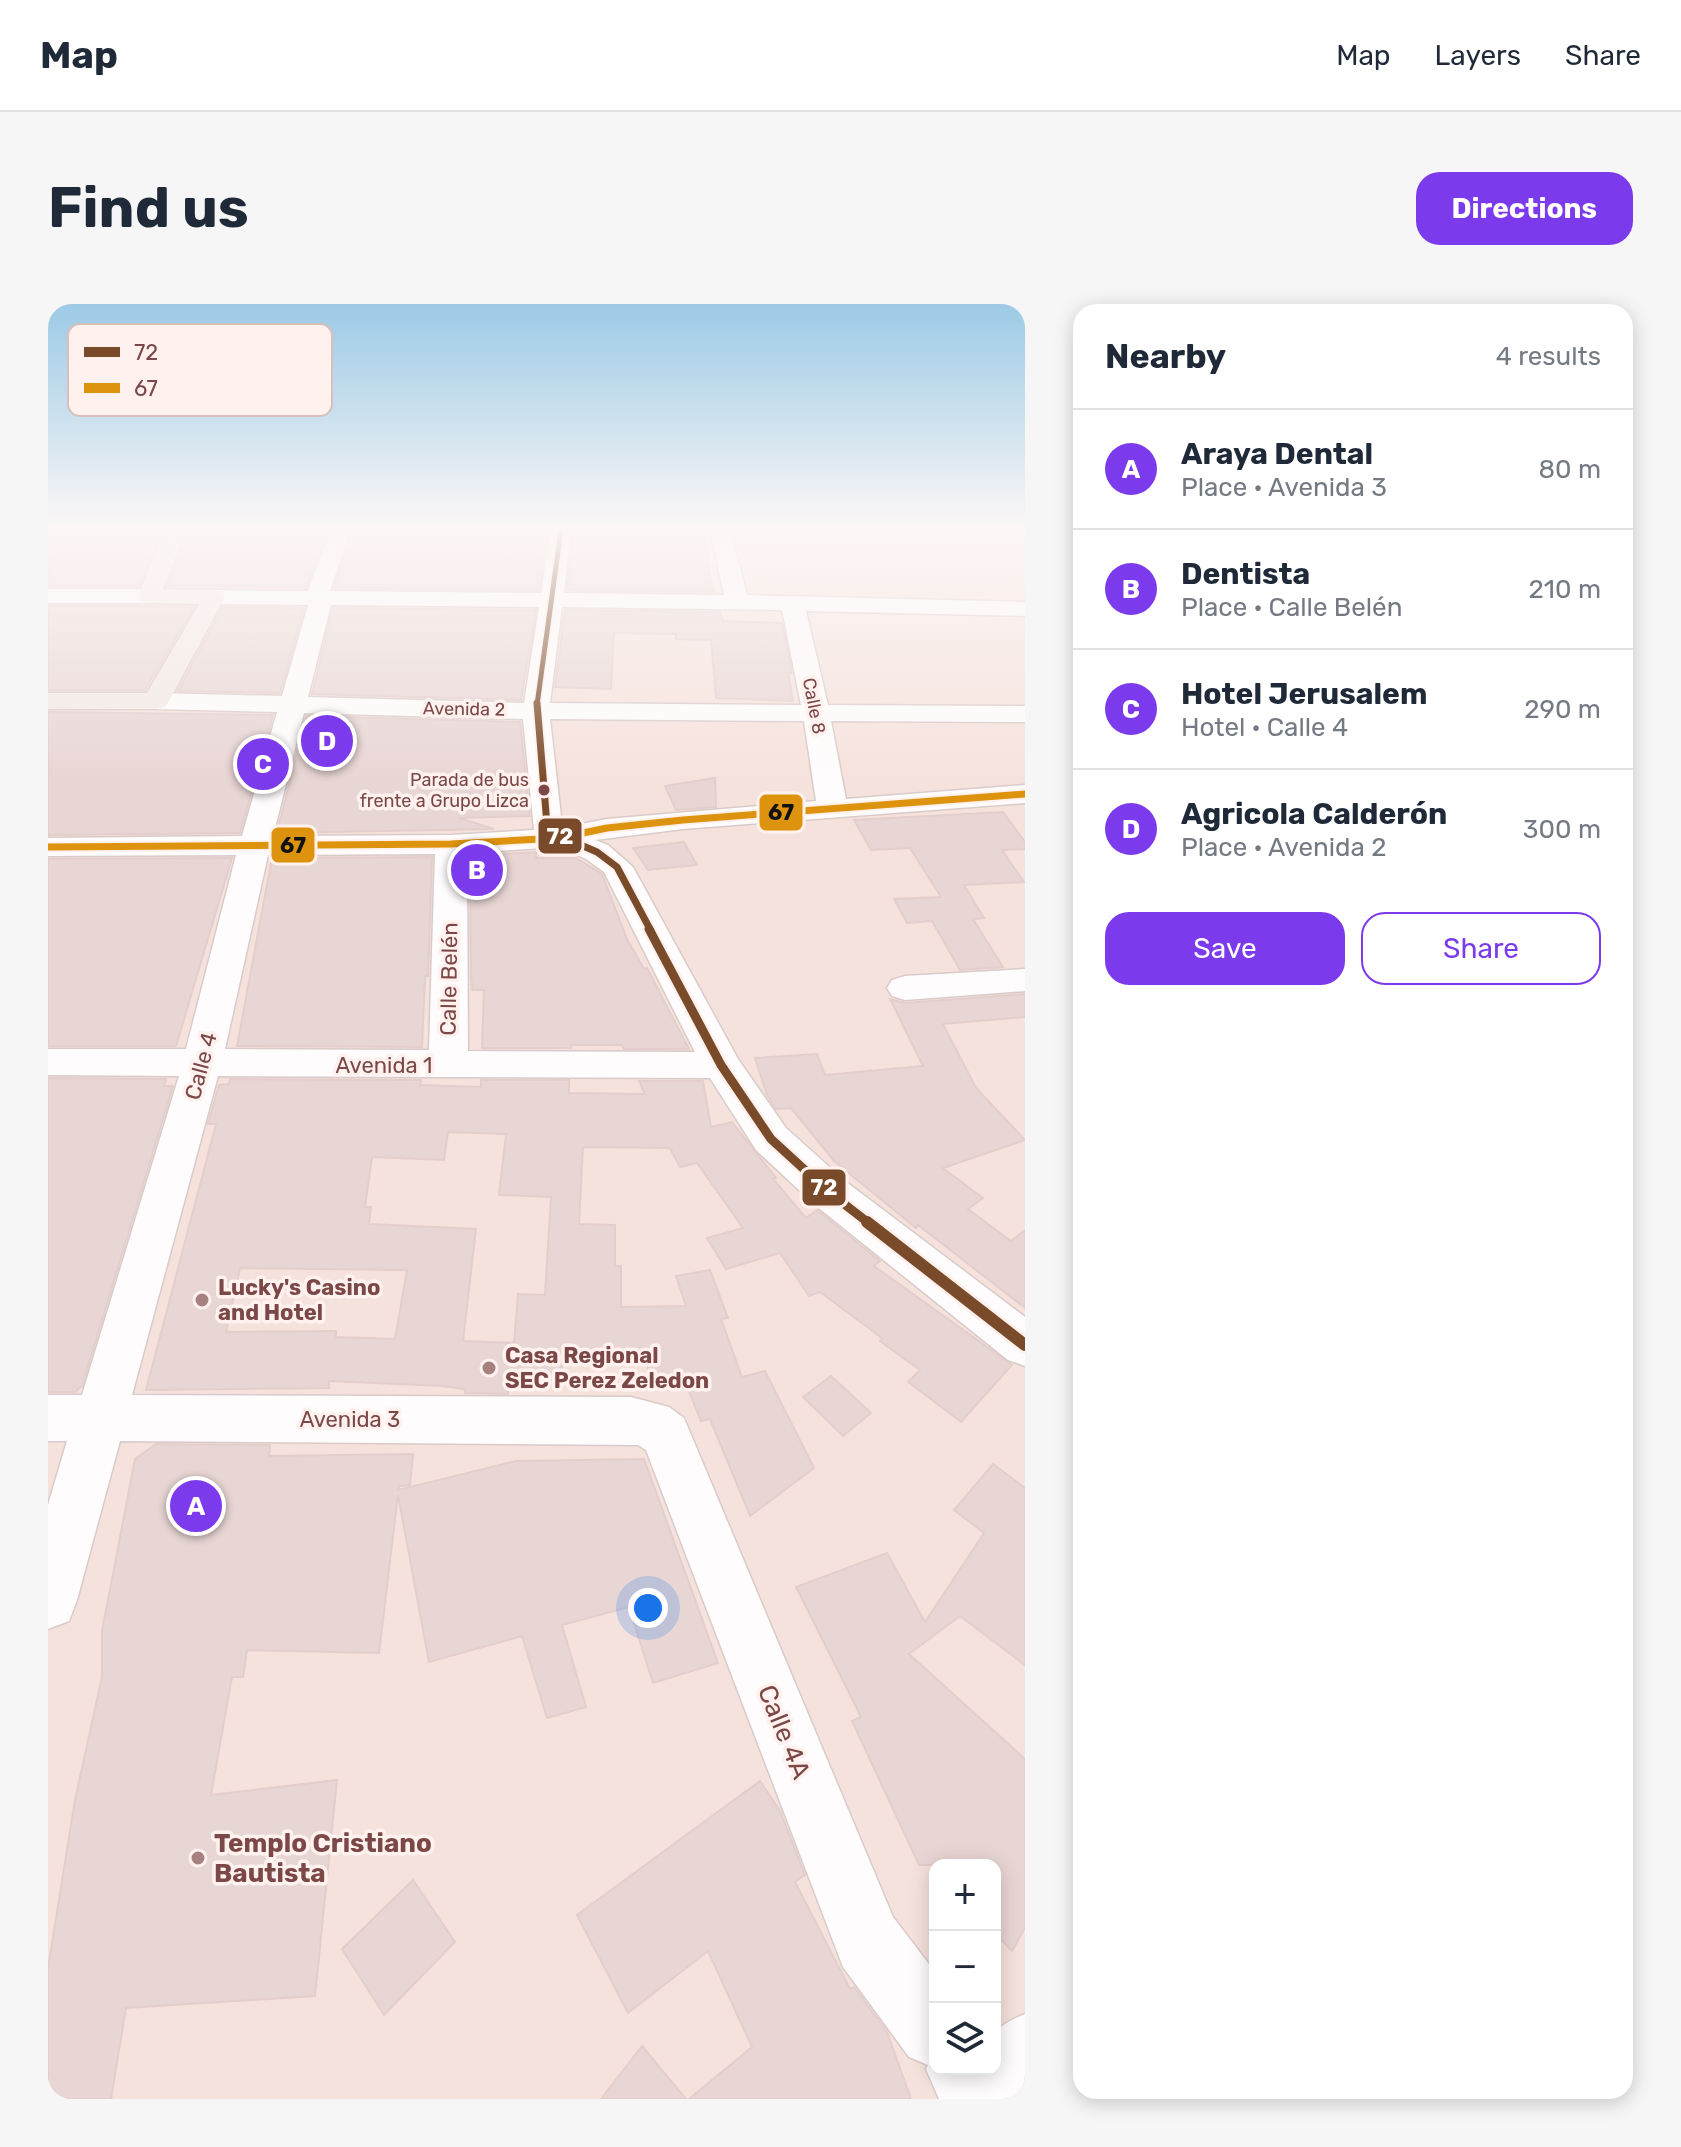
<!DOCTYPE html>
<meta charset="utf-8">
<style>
body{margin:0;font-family:Rubik,sans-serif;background:#f6f6f7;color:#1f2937}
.controls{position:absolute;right:24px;bottom:24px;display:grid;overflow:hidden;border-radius:16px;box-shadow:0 4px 20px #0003}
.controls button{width:72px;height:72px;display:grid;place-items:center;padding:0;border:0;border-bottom:2px solid #e0e1e3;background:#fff;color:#1f2937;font:40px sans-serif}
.you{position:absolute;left:600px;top:1304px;width:28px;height:28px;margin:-20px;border:6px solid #fff;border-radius:50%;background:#1a73e8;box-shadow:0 0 0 12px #1a73e833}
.badge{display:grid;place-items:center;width:52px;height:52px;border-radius:50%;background:#7c3aed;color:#fff;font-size:26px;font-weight:700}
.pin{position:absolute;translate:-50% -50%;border:4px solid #fff;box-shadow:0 2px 8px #0006}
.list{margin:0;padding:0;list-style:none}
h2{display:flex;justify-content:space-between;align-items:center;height:104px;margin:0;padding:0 32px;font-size:34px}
h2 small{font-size:26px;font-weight:400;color:#747a83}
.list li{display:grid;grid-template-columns:52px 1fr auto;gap:24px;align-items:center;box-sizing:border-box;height:120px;padding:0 32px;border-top:2px solid #e0e1e3}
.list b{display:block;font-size:30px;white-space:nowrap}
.list p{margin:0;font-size:26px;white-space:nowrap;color:#747a83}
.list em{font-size:26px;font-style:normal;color:#747a83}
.actions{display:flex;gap:16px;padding:24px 32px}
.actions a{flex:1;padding:18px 0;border:2px solid #7c3aed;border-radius:24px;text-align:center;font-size:28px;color:#7c3aed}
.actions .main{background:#7c3aed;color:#fff}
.icon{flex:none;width:44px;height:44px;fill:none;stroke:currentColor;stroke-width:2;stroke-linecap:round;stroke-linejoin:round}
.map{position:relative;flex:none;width:977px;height:1795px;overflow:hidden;border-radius:24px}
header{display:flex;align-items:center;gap:48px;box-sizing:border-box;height:112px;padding:0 40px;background:#fff;border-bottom:2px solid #e0e1e3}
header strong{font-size:38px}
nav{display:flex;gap:44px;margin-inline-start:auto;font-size:28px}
.intro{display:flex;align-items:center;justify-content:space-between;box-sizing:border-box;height:192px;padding:0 48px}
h1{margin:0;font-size:56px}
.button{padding:20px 36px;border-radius:24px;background:#7c3aed;color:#fff;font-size:28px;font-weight:700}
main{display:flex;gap:48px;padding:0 48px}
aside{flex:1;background:#fff;border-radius:24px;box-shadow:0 4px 20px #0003}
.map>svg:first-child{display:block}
.residential{fill:#f6e2dc;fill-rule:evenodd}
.building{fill:#e8d6d4;stroke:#e3cecc;stroke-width:2;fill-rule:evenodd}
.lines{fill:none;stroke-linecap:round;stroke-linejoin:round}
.minor-casing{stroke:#d9cbc9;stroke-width:3}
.major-casing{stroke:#dac9c8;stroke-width:3}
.minor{fill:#fefcfc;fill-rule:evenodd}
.major{fill:#f3e9e5;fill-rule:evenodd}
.bus-1-far3-casing{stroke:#fff2ee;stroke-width:8}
.bus-1-far2-casing{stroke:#fff2ee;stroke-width:11}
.bus-1-far1-casing{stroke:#fff2ee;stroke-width:14}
.bus-1-casing{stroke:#fff2ee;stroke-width:18}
.bus-2-casing{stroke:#fff2ee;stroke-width:11}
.bus-1-far3{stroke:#7a4b2a;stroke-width:5}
.bus-1-far2{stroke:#7a4b2a;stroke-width:7}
.bus-1-far1{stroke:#7a4b2a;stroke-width:9}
.bus-1{stroke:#7a4b2a;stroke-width:12}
.bus-2{stroke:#de930e;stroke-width:7}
.bus-dot{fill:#7b4747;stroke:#fff2ee;stroke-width:3}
.poi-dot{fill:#a78180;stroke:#fff2ee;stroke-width:3}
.labels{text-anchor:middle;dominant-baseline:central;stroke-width:7;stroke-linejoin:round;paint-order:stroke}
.far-street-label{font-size:18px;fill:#7b4747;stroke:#fff2ee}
.far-bus-label{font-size:18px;fill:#7b4747;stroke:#fff2ee;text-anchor:end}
.street-label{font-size:22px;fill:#7b4747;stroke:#fff2ee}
.poi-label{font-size:22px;font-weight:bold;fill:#7b4747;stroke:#fff2ee;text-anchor:start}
.near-street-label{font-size:26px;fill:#7b4747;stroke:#fff2ee}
.near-poi-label{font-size:26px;font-weight:bold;fill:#7b4747;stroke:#fff2ee;text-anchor:start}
.key{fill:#fff2ee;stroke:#d7bfbc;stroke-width:2}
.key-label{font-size:22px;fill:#7b4747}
.line-badge{stroke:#fff2ee;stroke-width:3}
.badge-label{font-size:22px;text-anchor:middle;font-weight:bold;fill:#fff}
.pale-badge-label{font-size:22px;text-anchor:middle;font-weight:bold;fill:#111}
</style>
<header>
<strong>Map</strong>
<nav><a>Map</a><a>Layers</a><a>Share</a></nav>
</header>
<div class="intro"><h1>Find us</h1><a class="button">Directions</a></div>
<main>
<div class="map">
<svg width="977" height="1795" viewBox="0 0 977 1795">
<rect width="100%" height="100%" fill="#f9eeeb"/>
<path class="residential" d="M0 226H977V1795H0ZM887 1561H947V1765H887Z"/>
<path class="building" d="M0 226H115L91 282H0Z
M141 226H279L258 284 119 282Z
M305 226H500L490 286 286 284Z
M526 226H657L661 271 666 288 519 286Z
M0 302H101L146 303 97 386H0Z
M175 303 256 304 232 389 130 387Z
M285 304 488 306 473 396 264 390Z
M517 306 672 308 675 317 734 319 744 369H740L745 397 668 394 663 336 628 335V330L566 329 563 385 507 383Z
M0 408 225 411 192 529 0 531Z
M258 412 472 418 482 512 411 514 446 525 229 529Z
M667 474 668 503 628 506 617 482Z
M955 508 977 538V545L954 546 976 578 916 581 936 614 925 615 955 663 912 666 884 617 859 619 846 595 893 593 862 544 823 546 806 516Z
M636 538 649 561 600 566 585 544Z
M488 548V554H528L554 570 579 635 596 665 599 664 641 745H576L574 741H523V744H434L436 686H424L423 670 422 552Z
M384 553 380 672H377L374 743 189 742 224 554Z
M184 554 128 742H0V555Z
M977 690V713L895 720 928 784 977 836 895 864 935 894 920 905 963 937 977 926V1004L870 921 868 924 786 857 743 804 728 805 719 791 707 754 769 750 777 771 875 762 842 695 857 699Z
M0 774 118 775 116 782H125L34 1082 27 1088H0Z
M182 775 373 776 372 781 433 783V776H521V789L597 790 591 777H655L663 823 684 818 728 874 725 875 758 914 769 906 832 957 826 962 964 1061 913 1118 860 1078 872 1066 832 1037 834 1034 772 988 761 992 732 949 678 965 659 934 695 924 649 859 632 863 622 844 535 843 531 920 567 921V962H573V1003L638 1002 628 972 662 966 680 1014 673 1015 694 1073 717 1067 766 1164 702 1212 662 1115 653 1117 635 1073H601L598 1047 515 1044 513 1082 461 1080 460 1090 417 1089V1085L394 1082 281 1077V1084L98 1086 168 820H160L171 781 181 780ZM400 828 458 830 451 891 503 893 497 991 470 990 466 1039 415 1037 428 925 321 920 323 903H317L324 853 396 856ZM192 964 359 966 347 1035 288 1033V1027L178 1028Z
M783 1072 823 1109 795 1132 755 1093Z
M108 1140 222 1141 221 1152 365 1150 362 1181 351 1182 350 1186 468 1157 596 1155 670 1359 605 1379 581 1303 514 1321 538 1403 499 1414 474 1332 381 1358 350 1191 331 1349 199 1346 195 1373H184L163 1491 289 1476 267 1692 78 1704 63 1795H0V1664L27 1496 54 1373V1327L87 1155Z
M945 1160 977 1184V1361L912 1312 861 1350 977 1455V1624L964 1647 947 1629V1561H871L804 1417 813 1413 748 1283 839 1249 877 1318 936 1229 906 1206Z
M712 1477 732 1507 757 1571 747 1578 802 1685 806 1683 839 1728 863 1795H641L704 1743 660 1647 580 1709 529 1611Z
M365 1576 407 1638 336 1711 294 1645Z
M594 1742 638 1795H553Z"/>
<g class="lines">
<g class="minor-casing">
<path id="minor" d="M282 226H302L282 287 493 289 503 226H523L516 289 676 291 662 226H682L699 291 977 298V312L758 307 780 401 977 402V418L783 417 798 495 977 481V499L635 525 547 536 560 541 585 563 690 755 738 824 797 877 977 1013V1062L960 1056 767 901 708 846 662 774 170 772 84 1091 583 1093 621 1103 636 1114 845 1613 887 1668V1765H947C947 1727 940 1726 977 1710V1795H891L878 1765 880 1761 861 1753 795 1663 598 1146 590 1141 72 1137 29 1296 21 1317 0 1325V1201L19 1137H0V1091H34L131 772 0 771V745H138L188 551 0 552V534L194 532 229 408 108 405 99 403 95 397 99 391 108 389 234 392 260 301 166 300 158 298 155 293 158 288 166 286 260 287ZM283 301 491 303 476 399 260 393ZM514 303 734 306 753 401 502 399ZM256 409 475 415 486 526 403 531 225 532ZM502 415 756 417 768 497 559 515 518 523 514 521ZM512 543 538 555 556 568 647 748 420 747 419 549ZM387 550 381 746 177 745 220 551Z
M961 226H977V233L964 230Z
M0 285H101L109 287 112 292 109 297 101 299H0Z
M977 665V687L857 696 844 692 839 684 844 676 857 672Z"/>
</g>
<g class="major-casing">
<path id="major" d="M118 226H138L115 285 166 286 174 288 177 293 121 397 117 403 108 405H0V389H99L151 300 101 299 93 297 90 292Z"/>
</g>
<use href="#minor" class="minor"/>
<use href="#major" class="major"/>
<g class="bus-1-far3-casing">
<path id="bus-1-far3" d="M489 401 513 226"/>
</g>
<g class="bus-1-far2-casing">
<path id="bus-1-far2" d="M489 399 499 521 503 528 549 548 569 563 603 627"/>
</g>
<g class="bus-1-far1-casing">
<path id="bus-1-far1" d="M601 625 673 761 723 835 782 889 822 920"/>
</g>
<g class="bus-1-casing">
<path id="bus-1" d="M819 918 977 1041"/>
</g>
<g class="bus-2-casing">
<path id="bus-2" d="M0 543 403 540 511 534 559 524 635 516 977 490"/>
</g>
<use href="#bus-1-far3" class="bus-1-far3"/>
<use href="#bus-1-far2" class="bus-1-far2"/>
<use href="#bus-1-far1" class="bus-1-far1"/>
<use href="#bus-1" class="bus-1"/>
<use href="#bus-2" class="bus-2"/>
</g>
<linearGradient id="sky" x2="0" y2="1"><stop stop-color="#9ccae6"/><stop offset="0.47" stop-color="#fcf7f6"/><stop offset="1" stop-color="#fcf7f6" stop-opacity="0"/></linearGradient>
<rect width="977" height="477" fill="url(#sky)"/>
<circle class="bus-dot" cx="496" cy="486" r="7"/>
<g class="poi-dot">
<circle cx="154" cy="996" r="8"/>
<circle cx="441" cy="1064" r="8"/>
<circle cx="150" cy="1554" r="8"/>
</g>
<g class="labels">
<g class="far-street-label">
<text transform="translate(766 402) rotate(79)">Calle 8</text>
<text transform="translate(416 405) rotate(1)">Avenida 2</text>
</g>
<g class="far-bus-label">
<text x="481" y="476">Parada de bus<tspan x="481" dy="21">frente a Grupo Lizca</tspan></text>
</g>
<g class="street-label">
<text transform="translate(401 675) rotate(-89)">Calle Belén</text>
<text x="336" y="761">Avenida 1</text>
<text transform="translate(153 762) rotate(-75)">Calle 4</text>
<text x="302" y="1115">Avenida 3</text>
</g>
<g class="poi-label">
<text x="170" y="983">Lucky's Casino<tspan x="170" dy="25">and Hotel</tspan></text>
<text x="457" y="1051">Casa Regional<tspan x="457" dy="25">SEC Perez Zeledon</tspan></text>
</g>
<g class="near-street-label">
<text transform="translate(736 1428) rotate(68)">Calle 4A</text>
</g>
<g class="near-poi-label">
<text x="166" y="1539">Templo Cristiano<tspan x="166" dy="30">Bautista</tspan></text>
</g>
</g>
<rect x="20" y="20" width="264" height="92" rx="12" class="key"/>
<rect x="36" y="43" width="36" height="10" fill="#7a4b2a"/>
<rect x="36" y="79" width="36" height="10" fill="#de930e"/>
<g class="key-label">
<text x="86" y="56">72</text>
<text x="86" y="92">67</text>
</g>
<g class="line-badge">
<rect x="710" y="489" width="46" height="39" rx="8" fill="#de930e"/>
<rect x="489" y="513" width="46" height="38" rx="8" fill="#7a4b2a"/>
<rect x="222" y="522" width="46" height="38" rx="8" fill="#de930e"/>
<rect x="753" y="864" width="46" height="39" rx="8" fill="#7a4b2a"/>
</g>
<g class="badge-label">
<text x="512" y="540">72</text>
<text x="776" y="891">72</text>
</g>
<g class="pale-badge-label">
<text x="733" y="516">67</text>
<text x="245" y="549">67</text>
</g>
</svg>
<div class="controls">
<button>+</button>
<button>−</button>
<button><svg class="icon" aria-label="layers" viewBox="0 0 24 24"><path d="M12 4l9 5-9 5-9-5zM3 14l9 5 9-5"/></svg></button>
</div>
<div class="you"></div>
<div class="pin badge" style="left:148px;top:1202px">A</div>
<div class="pin badge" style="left:429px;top:566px">B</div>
<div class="pin badge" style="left:215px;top:460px">C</div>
<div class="pin badge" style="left:279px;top:437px">D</div>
</div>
<aside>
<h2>Nearby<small>4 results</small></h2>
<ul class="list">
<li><span class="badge">A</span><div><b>Araya Dental</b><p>Place · Avenida 3</p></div><em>80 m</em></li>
<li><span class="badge">B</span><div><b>Dentista</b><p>Place · Calle Belén</p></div><em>210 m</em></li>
<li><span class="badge">C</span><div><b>Hotel Jerusalem</b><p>Hotel · Calle 4</p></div><em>290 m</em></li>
<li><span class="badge">D</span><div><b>Agricola Calderón</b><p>Place · Avenida 2</p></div><em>300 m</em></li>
</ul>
<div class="actions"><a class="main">Save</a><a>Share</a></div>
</aside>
</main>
